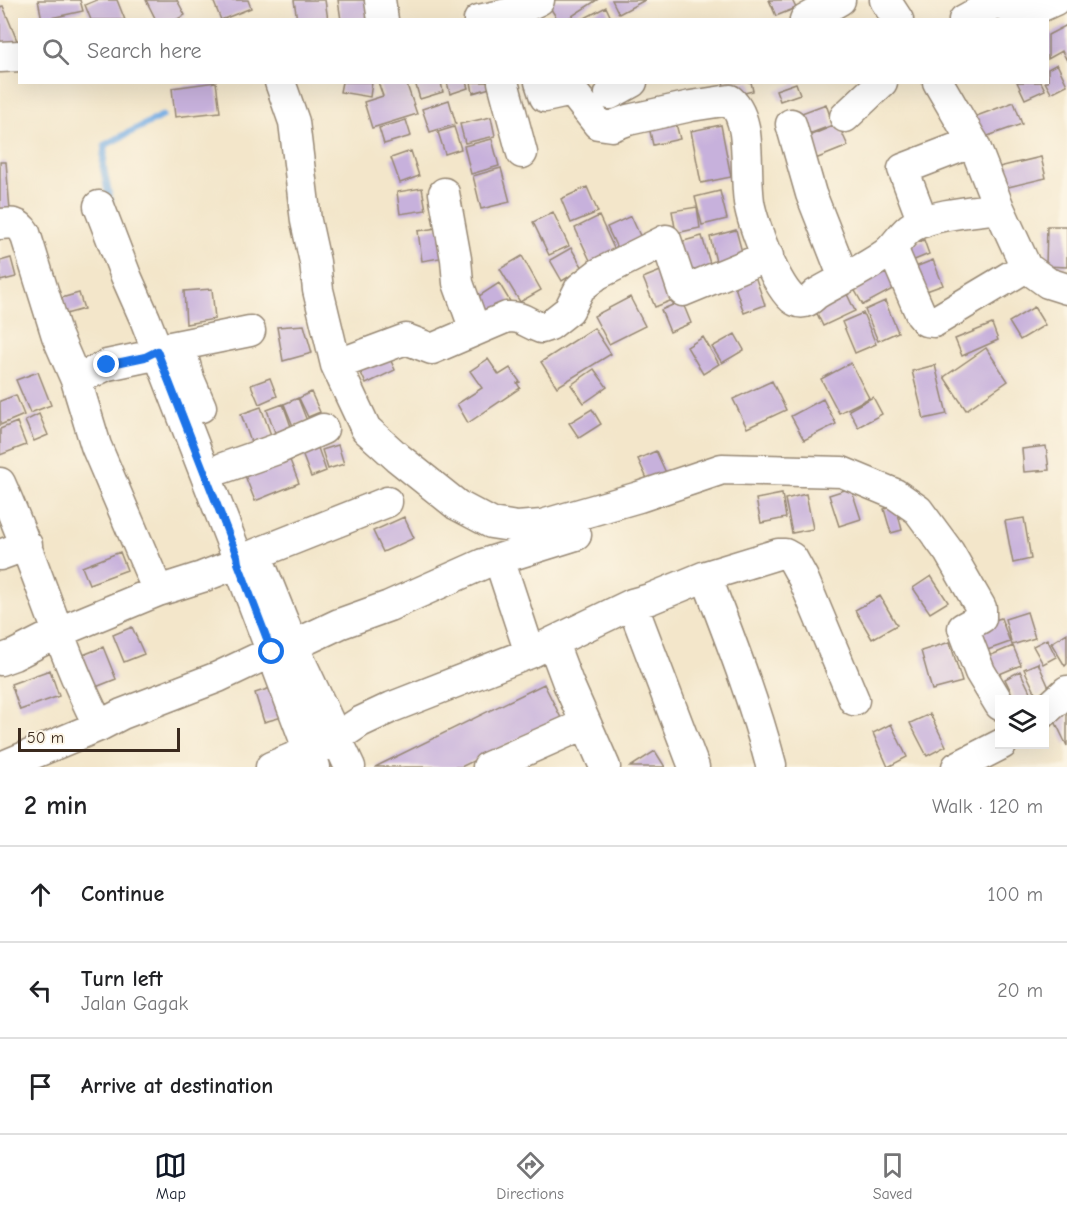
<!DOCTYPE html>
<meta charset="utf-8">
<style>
body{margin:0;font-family:"Comic Neue",sans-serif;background:#f2f2f2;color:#202124}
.controls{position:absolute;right:18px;bottom:18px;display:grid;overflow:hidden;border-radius:0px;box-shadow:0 6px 24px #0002}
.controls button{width:54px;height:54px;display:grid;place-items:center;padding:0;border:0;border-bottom:2px solid #e0e0e0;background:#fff;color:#202124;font:30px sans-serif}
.scale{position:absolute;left:18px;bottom:15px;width:162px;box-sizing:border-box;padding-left:6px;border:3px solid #3b2a1e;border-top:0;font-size:16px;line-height:21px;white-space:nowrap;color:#3b2a1e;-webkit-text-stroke:4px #fcf5e5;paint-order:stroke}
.stop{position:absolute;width:18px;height:18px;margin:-14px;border:4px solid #1a73e8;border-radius:50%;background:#fff}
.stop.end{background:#1a73e8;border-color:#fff;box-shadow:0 2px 6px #0008}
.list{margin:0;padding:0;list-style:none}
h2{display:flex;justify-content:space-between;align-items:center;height:78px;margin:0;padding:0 24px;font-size:26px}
h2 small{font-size:20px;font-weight:400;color:#757577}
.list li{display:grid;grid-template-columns:39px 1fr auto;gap:18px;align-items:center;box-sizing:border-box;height:96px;padding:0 24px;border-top:2px solid #e0e0e0}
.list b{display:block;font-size:22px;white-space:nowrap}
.list p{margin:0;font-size:20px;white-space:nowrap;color:#757577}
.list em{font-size:20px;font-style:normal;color:#757577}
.icon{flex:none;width:33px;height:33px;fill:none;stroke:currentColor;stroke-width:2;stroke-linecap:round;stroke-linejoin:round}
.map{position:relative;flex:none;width:1067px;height:767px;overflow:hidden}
.search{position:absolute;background:#fff;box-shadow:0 6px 24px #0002;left:18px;right:18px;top:18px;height:66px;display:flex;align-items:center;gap:15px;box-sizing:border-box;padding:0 21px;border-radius:0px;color:#757577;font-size:22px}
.sheet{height:366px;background:#fff}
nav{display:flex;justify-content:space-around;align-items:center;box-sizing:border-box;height:84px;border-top:2px solid #e0e0e0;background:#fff;font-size:16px;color:#757577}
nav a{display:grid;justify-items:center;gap:3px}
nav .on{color:#111827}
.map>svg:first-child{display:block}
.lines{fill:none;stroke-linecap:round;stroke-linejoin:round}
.stream{stroke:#76ade4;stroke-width:7}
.building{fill:#c7b1dc}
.minor-casing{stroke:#978874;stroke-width:33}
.minor{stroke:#fff;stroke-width:30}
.route{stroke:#1a73e8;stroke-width:8}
</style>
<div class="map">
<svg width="1067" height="767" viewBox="0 0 1067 767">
<rect width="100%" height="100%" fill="#fcf5e5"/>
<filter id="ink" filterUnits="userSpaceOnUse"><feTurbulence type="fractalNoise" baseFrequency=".0167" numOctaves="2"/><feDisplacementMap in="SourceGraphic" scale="12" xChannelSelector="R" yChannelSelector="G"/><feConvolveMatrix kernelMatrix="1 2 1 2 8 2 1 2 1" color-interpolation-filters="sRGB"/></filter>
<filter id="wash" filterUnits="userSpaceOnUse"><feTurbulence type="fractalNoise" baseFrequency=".008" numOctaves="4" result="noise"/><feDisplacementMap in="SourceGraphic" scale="24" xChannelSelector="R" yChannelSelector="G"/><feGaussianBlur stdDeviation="1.35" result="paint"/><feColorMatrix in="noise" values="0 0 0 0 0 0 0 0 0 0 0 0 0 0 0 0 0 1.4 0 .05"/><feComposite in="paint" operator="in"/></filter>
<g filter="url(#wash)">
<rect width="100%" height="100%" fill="#f3e6ca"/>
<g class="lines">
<path class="stream" d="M110 201 103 166 105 145 162 116"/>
</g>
<g id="blocks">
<path class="building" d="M38 0H80L83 11 42 20Z
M97 0H117L125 20H91L85 5Z
M146 0H177L185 15 176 20H156Z
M213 0H248L251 8 221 20Z
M294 0H325L328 20H297Z
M338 0H369L372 20H341Z
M545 0H597L566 20H558Z
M612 0H645L619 14Z
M769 0H792L796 8 776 16Z
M3 6 18 43 0 50V7Z
M606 7 612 20H581Z
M1067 25V61L1062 51 1048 59V35Z
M1057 64 1067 85 1051 93 1045 82H1048V69Z
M216 82 220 112 175 117 172 88Z
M342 82H372L370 97 340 92Z
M378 82H406L417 114 372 128 364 102 383 96Z
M415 82H441L443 92 420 99Z
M447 82H466L468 88 450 94Z
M471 82H488L490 88 473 93Z
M723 82H751L753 91 727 97Z
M1017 82H1041L1045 90 1025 99Z
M796 83 800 94 780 101 776 90Z
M449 100 456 124 430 132 422 109Z
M1014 102 1022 124 982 138 974 117Z
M826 104 833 125 798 138 791 117Z
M491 117 495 136 465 143 460 124Z
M406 120 411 136 384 144 379 128Z
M675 120 680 139 653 145 649 127Z
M838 124 848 146 808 162 799 140Z
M721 125 731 177 701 183 691 131Z
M454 127 461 149 445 154 438 132Z
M492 139 499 166 471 174 464 146Z
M411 151 419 176 400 183 391 158Z
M1041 157 1046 178 1004 188 999 167Z
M0 162H6L10 210 0 211Z
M501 168 510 202 481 209 473 176Z
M587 187 598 212 571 223 561 199Z
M422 188 426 210 400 214 397 192Z
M720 191 727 219 702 225 695 197Z
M697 207 700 228 676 233 672 211Z
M553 212 569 246 549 255 533 222Z
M599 216 618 257 594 269 575 228Z
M631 216 642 240 618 250 607 227Z
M1047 226H1067V267L1046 266Z
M443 227 452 256 422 261 418 231Z
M736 230 745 263 718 270 710 237Z
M702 236 713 274 683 282 673 244Z
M924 240 929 254 907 263 901 248Z
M571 248 583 268 562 281 550 260Z
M522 256 541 290 520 302 500 269Z
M11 258 16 277 0 281V261Z
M933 260 943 285 918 294 908 270Z
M889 266 900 285 863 305 853 287Z
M668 268 680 297 655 307 643 278Z
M755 276 765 305 744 313 734 284Z
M499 283 511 303 485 319 473 300Z
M212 289 215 319 186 324 184 291Z
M845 290 855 311 823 326 813 305Z
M79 293 84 309 55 317 51 301Z
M630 297 645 326 609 344 594 316Z
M682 301 691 323 670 332 661 310Z
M885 301 898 332 878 341 865 310Z
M1034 307 1045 325 1020 340 1009 322Z
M863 313 876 344 855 353 842 322Z
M992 324 998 340 962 356 955 339Z
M304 325 312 353 283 361 277 327Z
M594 328 611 354 557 387 541 362Z
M735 334 744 350 722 363 712 347Z
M703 337 719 364 703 374 687 347Z
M986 348 1008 381 966 410 944 377Z
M387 352 395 370 366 384 358 366Z
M488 359 499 375 510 368 520 382 517 383 520 388 468 423 457 404 482 388 470 371Z
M851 363 869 398 839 413 821 379Z
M935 365 947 414 924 419 912 371Z
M594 369 607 387 584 403 571 385Z
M38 372 51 405 30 413 16 380Z
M270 378 277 396 259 404 251 385Z
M772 381 786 410 747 428 733 399Z
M311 392 320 412 308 417 299 398Z
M16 395 24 415 0 425V401Z
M873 397 882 414 858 427 849 410Z
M298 398 307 421 293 426 284 404Z
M823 399 836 424 804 440 791 416Z
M283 404 294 435 278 441 267 410Z
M261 407 272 438 252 445 241 414Z
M592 409 601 424 579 438 569 423Z
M39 414 48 435 34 441 25 421Z
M17 422 26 445 0 455V429Z
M317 445 326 471 311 477 301 451Z
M338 445 344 464 328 469 322 450Z
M1046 446 1049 470 1024 472 1022 449Z
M656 451 667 475 649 483 638 459Z
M288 455 299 483 255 501 244 473Z
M851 488 861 519 839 526 829 495Z
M782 494 786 518 761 523 756 499Z
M806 494 813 529 792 533 785 499Z
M896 506 902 530 891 533 884 509Z
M404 517 414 538 383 552 373 531Z
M1024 518 1031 559 1013 563 1005 521Z
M120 552 127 570 89 584 82 567Z
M931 576 948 602 930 613 913 588Z
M880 596 897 625 872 639 855 610Z
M1027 612 1035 638 1012 645 1005 619Z
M1001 618 1010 642 976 654 967 630Z
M132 627 144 654 124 662 113 635Z
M1067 633V664L1065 666 1051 643Z
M1047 639 1056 657 1043 664 1033 646Z
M950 642 962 682 932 690 921 651Z
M1013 646 1021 665 990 678 982 659Z
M103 647 116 679 86 691 73 659Z
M1038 663 1050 690 1037 696 1024 669Z
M50 670 59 696 20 710 11 684Z
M1020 671 1034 700H1015L1005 679Z
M544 684 561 718 461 767H375Z
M277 686 286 716 264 722 255 693Z
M1067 709V746L1052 715Z
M930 714 946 746 927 756 910 723Z
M891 724 907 757 888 767 873 733Z
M655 751 665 767H630Z"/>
</g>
</g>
<g filter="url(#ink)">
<use href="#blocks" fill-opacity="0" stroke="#978874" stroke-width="1.5"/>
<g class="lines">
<g class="minor-casing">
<path id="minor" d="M380 0 383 20
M885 0 898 20
M479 20 512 13 539 0
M805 20 840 0
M964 20 997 2 1022 15 1055 0
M0 57 20 56
M280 82 294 122 306 221 315 262 318 290 336 365 366 429 397 457 457 505 491 523 517 527 542 525 639 497 722 469 842 472 895 494 918 510 949 552 981 608V618L963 628 980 672 1000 705
M503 82 522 153
M540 82 545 97 572 91 598 124 612 126 628 120 691 106 730 100C739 108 743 120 745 133 748 156 746 179 749 202 752 222 778 294 796 301 804 305 810 300 816 294 838 281 863 270 884 255 896 247 901 233 913 226 939 213 971 212 999 208
M938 82 974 144 999 208 1026 267 1048 283 1067 289
M610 94 632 82
M845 117 882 82
M791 124 811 194 844 278
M444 193 456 259 458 283 475 330
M99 206 126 276 145 319 237 556 238 563 315 767
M923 222 903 169 973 142
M0 224C12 223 18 222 25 233L57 336 76 380 96 446 158 591
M892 248 921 315 926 321 934 322 1026 267
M180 346 189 379 201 407
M336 365 406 339 432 349 507 317C523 316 526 323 541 328L550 325 569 310 580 288 598 274 666 240 683 291 768 256
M76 380 107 365 145 357 161 349 250 331
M223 468 277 449 323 429
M0 483C36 563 59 648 99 726
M256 554 387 502
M0 555 27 545
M499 559 576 535
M260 564 293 646 350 767
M706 576C730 639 754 700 771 765
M632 604 694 767
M553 643 568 683 605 767
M0 660 14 655 59 632 158 591 202 577 238 563
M1044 712 1067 691
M1 767 99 726 122 714 218 677 271 652 288 648 339 624 389 606 483 564 499 559 530 653
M271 767 327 744 360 722 392 707 530 653 632 604 650 599 706 576 778 554H785L792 558 803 578 854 700
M488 767 585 724
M957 767 1002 744"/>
</g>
<use href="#minor" class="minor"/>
</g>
</g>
<g class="lines" filter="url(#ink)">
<path class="route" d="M107 365 145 357 157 351 237 556 238 563 272 652"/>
</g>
</svg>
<div class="controls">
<button><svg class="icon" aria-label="layers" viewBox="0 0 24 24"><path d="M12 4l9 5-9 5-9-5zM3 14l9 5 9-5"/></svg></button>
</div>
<div class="scale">50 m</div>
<div class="stop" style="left:272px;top:652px"></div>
<div class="stop end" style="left:107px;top:365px"></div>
<div class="search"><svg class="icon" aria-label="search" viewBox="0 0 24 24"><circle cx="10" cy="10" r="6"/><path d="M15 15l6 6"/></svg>Search here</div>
</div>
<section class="sheet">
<h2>2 min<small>Walk · 120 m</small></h2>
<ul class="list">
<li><svg class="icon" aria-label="ahead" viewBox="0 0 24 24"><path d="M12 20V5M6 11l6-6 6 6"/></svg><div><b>Continue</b></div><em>100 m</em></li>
<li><svg class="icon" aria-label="left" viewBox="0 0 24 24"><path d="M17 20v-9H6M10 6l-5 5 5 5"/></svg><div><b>Turn left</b><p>Jalan Gagak</p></div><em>20 m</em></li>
<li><svg class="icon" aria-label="arrive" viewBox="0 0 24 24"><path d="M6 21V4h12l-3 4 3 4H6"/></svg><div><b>Arrive at destination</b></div></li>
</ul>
</section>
<nav>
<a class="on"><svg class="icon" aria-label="map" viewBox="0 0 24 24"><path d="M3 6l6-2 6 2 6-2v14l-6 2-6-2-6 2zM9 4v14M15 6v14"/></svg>Map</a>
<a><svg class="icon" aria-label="directions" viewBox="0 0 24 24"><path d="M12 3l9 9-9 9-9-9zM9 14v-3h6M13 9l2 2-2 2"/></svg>Directions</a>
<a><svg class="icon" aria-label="saved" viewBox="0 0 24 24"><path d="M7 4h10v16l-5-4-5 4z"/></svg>Saved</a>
</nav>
